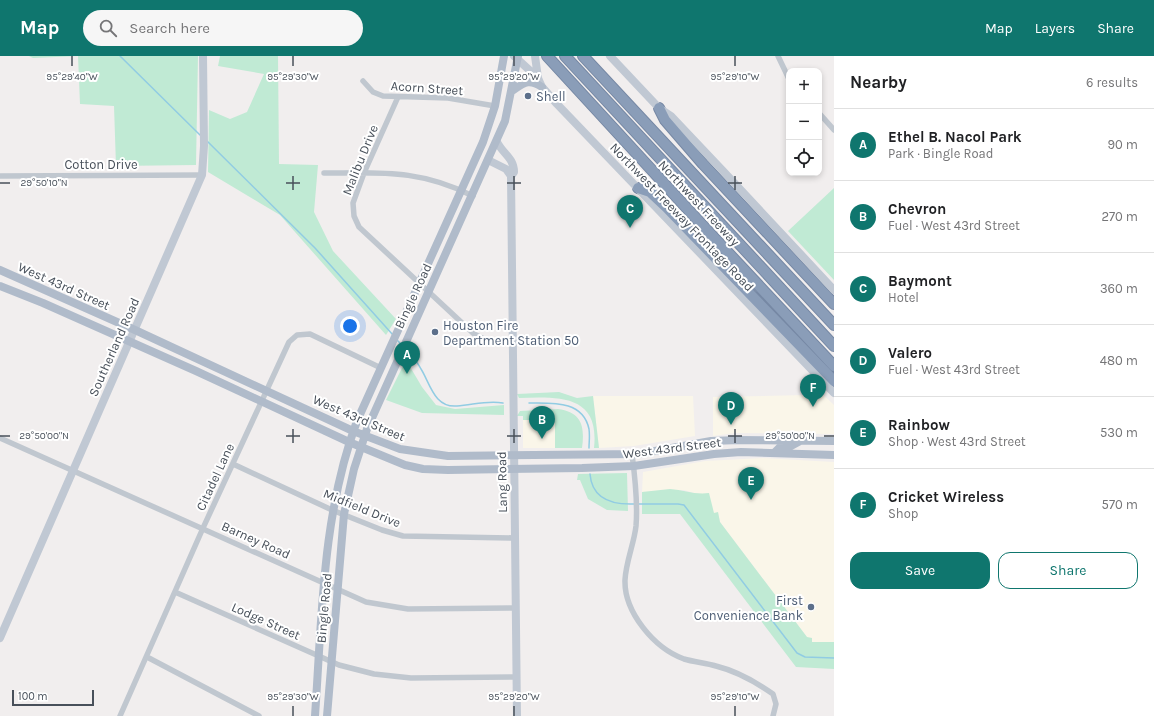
<!DOCTYPE html>
<meta charset="utf-8">
<style>
body{margin:0;font-family:Karla,sans-serif;background:#f6f6f6;color:#202124}
.controls{position:absolute;right:12px;top:12px;display:grid;overflow:hidden;border-radius:8px;box-shadow:0 2px 6px #0003}
.controls button{width:36px;height:36px;display:grid;place-items:center;padding:0;border:0;border-bottom:1px solid #e0e0e0;background:#fff;color:#202124;font:20px sans-serif}
.scale{position:absolute;left:12px;bottom:10px;width:82px;box-sizing:border-box;padding-left:4px;border:2px solid #48505a;border-top:0;font-size:11px;line-height:14px;white-space:nowrap;color:#48505a;-webkit-text-stroke:3px #fff;paint-order:stroke}
.you{position:absolute;left:350px;top:270px;width:14px;height:14px;margin:-10px;border:3px solid #fff;border-radius:50%;background:#1a73e8;box-shadow:0 0 0 6px #1a73e833}
.badge{display:grid;place-items:center;width:26px;height:26px;border-radius:50%;background:#0f766e;color:#fff;font-size:13px;font-weight:700}
.pin{position:absolute;translate:-50% -33px;filter:drop-shadow(0 1px 2px #0008)}
.pin::after{content:'';position:absolute;top:21px;width:14px;height:12px;background:inherit;clip-path:polygon(0 0,100% 0,50% 100%)}
.list{margin:0;padding:0;list-style:none}
h2{display:flex;justify-content:space-between;align-items:center;height:52px;margin:0;padding:0 16px;font-size:17px}
h2 small{font-size:13px;font-weight:400;color:#757577}
.list li{display:grid;grid-template-columns:26px 1fr auto;gap:12px;align-items:center;box-sizing:border-box;height:72px;padding:0 16px;border-top:1px solid #e0e0e0}
.list b{display:block;font-size:15px;white-space:nowrap}
.list p{margin:0;font-size:13px;white-space:nowrap;color:#757577}
.list em{font-size:13px;font-style:normal;color:#757577}
.actions{display:flex;gap:8px;padding:12px 16px}
.actions a{flex:1;padding:9px 0;border:1px solid #0f766e;border-radius:12px;text-align:center;font-size:14px;color:#0f766e}
.actions .main{background:#0f766e;color:#fff}
.icon{flex:none;width:22px;height:22px;fill:none;stroke:currentColor;stroke-width:2;stroke-linecap:round;stroke-linejoin:round}
.map{position:relative;flex:none;width:834px;height:660px;overflow:hidden}
header{display:flex;align-items:center;gap:24px;box-sizing:border-box;height:56px;padding:0 20px;background:#0f766e;color:#fff}
header strong{font-size:19px}
nav{display:flex;gap:22px;margin-inline-start:auto;font-size:14px}
.search{width:280px;height:36px;background:#f6f6f6;display:flex;align-items:center;gap:10px;box-sizing:border-box;padding:0 14px;border-radius:22px;color:#757577;font-size:15px}
main{display:flex}
aside{flex:1;background:#fff}
.map>svg:first-child{display:block}
.commercial{fill:#faf6e9}
.green{fill:#c0ead4}
.lines{fill:none;stroke-linecap:round;stroke-linejoin:round}
.stream{stroke:#91cce3;stroke-width:1.5}
.highway-casing{stroke:#7688a4;stroke-width:12}
.street{stroke:#c0c7cf;stroke-width:5.5}
.secondary{stroke:#c0c8d3;stroke-width:8}
.primary{stroke:#b0bbca;stroke-width:8}
.highway{stroke:#8a9db8;stroke-width:10}
.ticks{fill:none;stroke:#48505a;stroke-width:1.5}
.service-dot{fill:#5c6f8a;stroke:#fff;stroke-width:1.5}
.labels{text-anchor:middle;dominant-baseline:central;stroke-width:4;stroke-linejoin:round;paint-order:stroke}
.street-label{font-size:13px;fill:#48505a;stroke:#fff}
.service-label{font-size:13px;fill:#4e5e75;stroke:#fff;text-anchor:start}
.ticks-label{font-size:10px;text-anchor:middle;fill:#48505a;stroke:#fff;stroke-width:4;stroke-linejoin:round;paint-order:stroke}
</style>
<header>
<strong>Map</strong>
<div class="search"><svg class="icon" aria-label="search" viewBox="0 0 24 24"><circle cx="10" cy="10" r="6"/><path d="M15 15l6 6"/></svg>Search here</div>
<nav><a>Map</a><a>Layers</a><a>Share</a></nav>
</header>
<main>
<div class="map">
<svg width="834" height="660" viewBox="0 0 834 660">
<rect width="100%" height="100%" fill="#f1eeee"/>
<path class="commercial" d="M815 331 834 349V378L735 377 713 380V341L806 339Z
M593 340H693L695 380 634 390 599 392Z
M535 360H555V392H523V364H535Z
M763 402 834 406V586H812L807 581 720 466 718 457 714 458 697 438 684 434 642 436 643 416 705 405Z"/>
<path class="green" d="M29 0H198L196 109 116 110 114 50 80 48 78 0 33 2Z
M220 0H278L279 108 318 109 314 156 333 195 396 263 386 279 280 159 208 116 209 54 230 63 247 56 264 18 218 10Z
M834 132V224L788 175Z
M406 304 422 331 436 349 455 353 504 349V359L422 357 386 344Z
M559 336 577 342 593 340 599 392H594C600 338 558 341 519 342L517 338Z
M558 353C582 356 585 371 582 392H555V360H535V364H523V360H517L520 355Z
M627 417 628 455 607 454 588 443 580 424H577L578 418Z
M670 433C684 434 695 439 709 437L714 457 718 456 720 466 807 581 812 582V586H834V613L796 611 680 458H642V436Z"/>
<g class="lines">
<path class="stream" d="M120 0 200 79
M207 85 315 192 393 279
M396 283 402 289
M406 293C412 300 417 305 421 313 430 327 434 352 457 350 473 349 487 344 503 347
M529 347C552 347 583 344 589 373 590 380 589 386 589 392
M590 418C592 444 613 449 635 448
M639 448H678L684 449 797 597 805 601 834 602"/>
<g class="highway-casing">
<path id="highway" d="M547 0 705 172 834 310
M565 0 834 290
M583 0 834 269
M659 52 665 64 703 108 834 248
M638 132 650 136 666 151 834 325"/>
</g>
<path class="street" d="M778 0 789 23
M363 25 373 36 383 40 448 42 495 50
M398 41 364 117 353 147 354 160 359 171 474 278 490 286 513 287
M819 57 834 74
M324 117C382 117 419 113 473 140
M0 120 202 119
M0 382 366 546 408 553 516 552
M632 398C635 421 638 447 636 470 634 488 626 505 625 524 624 556 654 592 684 603 694 606 706 607 716 610 736 615 756 626 773 638L776 648 773 660
M233 408 332 454 382 474 403 480 515 482
M175 536 339 609 374 618 411 622 516 621
M147 601 259 660
M120 660 203 472 289 286 297 279 310 278 381 312"/>
<path class="secondary" d="M514 0 538 22 542 31 557 48 834 337
M535 0 538 22
M610 0 659 52 671 60 724 116 834 234
M497 86C503 98 514 102 514 116L511 120
M488 104 506 113 511 120 517 660
M0 582 202 119 204 90 203 0"/>
<path class="primary" d="M512 35C524 27 528 22 542 31
M0 214 135 274 353 375 400 393 448 400 638 398 711 385 739 384 834 385
M0 230 43 247 196 315 349 386 405 409 423 413 448 414 582 412 634 410 714 398 741 396 834 399
M774 397 780 391 791 390 802 384
M315 660C322 561 322 459 357 365L483 86 495 50 504 0
M327 660 344 458 354 413 367 373 505 65 518 0"/>
<use href="#highway" class="highway"/>
</g>
<path class="ticks" d="M72 0V10M293 0V10M514 0V10M735 0V10M293 120V134M514 120V134M735 120V134M0 127H10M286 127H300M507 127H521M728 127H742M293 373V387M514 373V387M735 373V387M0 380H10M286 380H300M507 380H521M728 380H742M824 380H834M293 650V660M514 650V660M735 650V660"/>
<g class="service-dot">
<circle cx="528" cy="40" r="4"/>
<circle cx="435" cy="276" r="4"/>
<circle cx="811" cy="551" r="4"/>
</g>
<g class="labels">
<g class="street-label">
<text transform="translate(427 32) rotate(4)">Acorn Street</text>
<text transform="translate(360 104) rotate(-68)">Malibu Drive</text>
<text x="101" y="108">Cotton Drive</text>
<text transform="translate(699 147) rotate(47)">Northwest Freeway</text>
<text transform="translate(682 161) rotate(46)">Northwest Freeway Frontage Road</text>
<text transform="translate(64 230) rotate(24)">West 43rd Street</text>
<text transform="translate(413 240) rotate(-65)">Bingle Road</text>
<text transform="translate(114 291) rotate(-66)">Southerland Road</text>
<text transform="translate(359 362) rotate(23)">West 43rd Street</text>
<text transform="translate(672 392) rotate(-7)">West 43rd Street</text>
<text transform="translate(215 421) rotate(-65)">Citadel Lane</text>
<text transform="translate(502 426) rotate(-91)">Lang Road</text>
<text transform="translate(362 452) rotate(22)">Midfield Drive</text>
<text transform="translate(256 484) rotate(24)">Barney Road</text>
<text transform="translate(324 552) rotate(-85)">Bingle Road</text>
<text transform="translate(266 565) rotate(24)">Lodge Street</text>
</g>
<g class="service-label">
<text x="536" y="40">Shell</text>
<text x="443" y="269">Houston Fire<tspan x="443" dy="15">Department Station 50</tspan></text>
<text x="803" y="544" text-anchor="end">First<tspan x="803" dy="15">Convenience Bank</tspan></text>
</g>
</g>
<g class="ticks-label">
<text x="72" y="24">95°29'40"W</text>
<text x="293" y="24">95°29'30"W</text>
<text x="514" y="24">95°29'20"W</text>
<text x="735" y="24">95°29'10"W</text>
<text x="44" y="130">29°50'10"N</text>
<text x="44" y="383">29°50'00"N</text>
<text x="790" y="383">29°50'00"N</text>
<text x="293" y="644">95°29'30"W</text>
<text x="514" y="644">95°29'20"W</text>
<text x="735" y="644">95°29'10"W</text>
</g>
</svg>
<div class="controls">
<button>+</button>
<button>−</button>
<button><svg class="icon" aria-label="locate" viewBox="0 0 24 24"><circle cx="12" cy="12" r="6"/><path d="M12 2v4M12 18v4M2 12h4M18 12h4"/></svg></button>
</div>
<div class="scale">100 m</div>
<div class="you"></div>
<div class="pin badge" style="left:407px;top:318px">A</div>
<div class="pin badge" style="left:542px;top:383px">B</div>
<div class="pin badge" style="left:630px;top:172px">C</div>
<div class="pin badge" style="left:731px;top:369px">D</div>
<div class="pin badge" style="left:751px;top:444px">E</div>
<div class="pin badge" style="left:813px;top:351px">F</div>
</div>
<aside>
<h2>Nearby<small>6 results</small></h2>
<ul class="list">
<li><span class="badge">A</span><div><b>Ethel B. Nacol Park</b><p>Park · Bingle Road</p></div><em>90 m</em></li>
<li><span class="badge">B</span><div><b>Chevron</b><p>Fuel · West 43rd Street</p></div><em>270 m</em></li>
<li><span class="badge">C</span><div><b>Baymont</b><p>Hotel</p></div><em>360 m</em></li>
<li><span class="badge">D</span><div><b>Valero</b><p>Fuel · West 43rd Street</p></div><em>480 m</em></li>
<li><span class="badge">E</span><div><b>Rainbow</b><p>Shop · West 43rd Street</p></div><em>530 m</em></li>
<li><span class="badge">F</span><div><b>Cricket Wireless</b><p>Shop</p></div><em>570 m</em></li>
</ul>
<div class="actions"><a class="main">Save</a><a>Share</a></div>
</aside>
</main>
